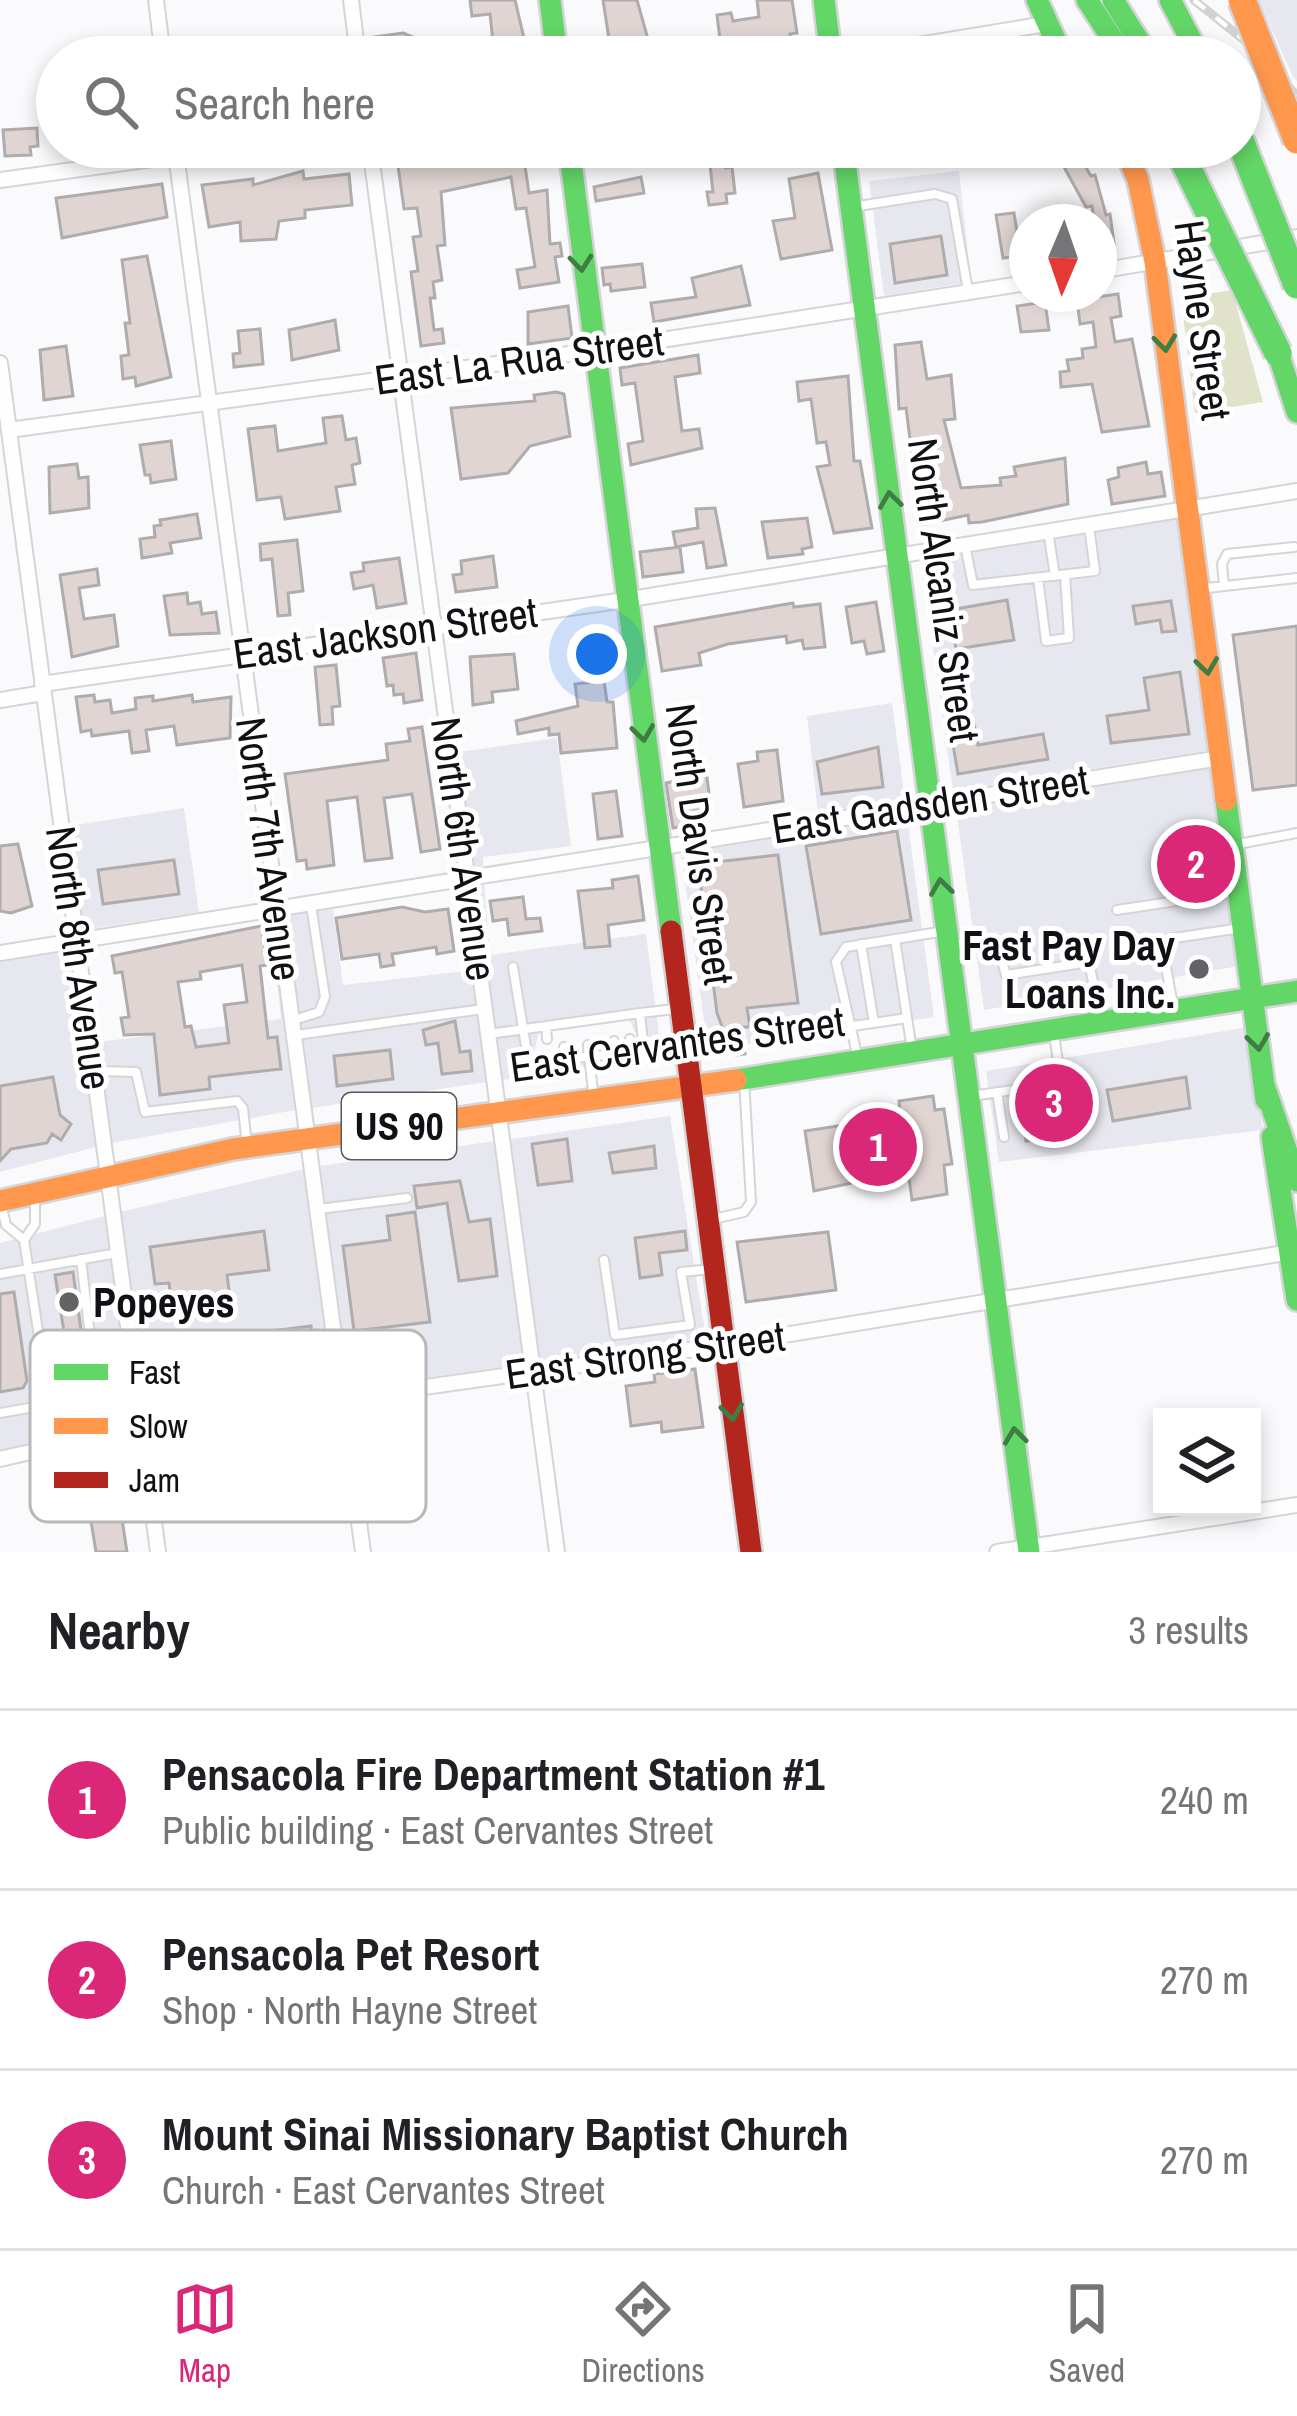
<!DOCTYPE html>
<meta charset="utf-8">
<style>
body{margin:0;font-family:"Archivo Narrow",sans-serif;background:#f2f2f2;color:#202124}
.controls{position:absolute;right:36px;bottom:36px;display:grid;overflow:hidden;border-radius:0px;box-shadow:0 6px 18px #0003}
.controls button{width:108px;height:108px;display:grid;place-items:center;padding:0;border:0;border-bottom:3px solid #e0e0e0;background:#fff;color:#202124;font:60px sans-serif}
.compass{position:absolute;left:1009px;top:204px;width:108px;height:108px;border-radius:50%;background:#fff;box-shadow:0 6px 18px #0003;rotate:182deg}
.you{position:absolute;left:597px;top:654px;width:42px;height:42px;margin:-30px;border:9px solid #fff;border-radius:50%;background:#1a73e8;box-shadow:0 0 0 18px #1a73e833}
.badge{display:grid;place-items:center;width:78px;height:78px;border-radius:50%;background:#db2777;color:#fff;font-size:39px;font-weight:700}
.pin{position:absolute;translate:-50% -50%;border:6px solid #fff;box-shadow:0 3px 12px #0006}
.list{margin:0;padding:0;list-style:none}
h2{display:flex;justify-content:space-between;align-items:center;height:156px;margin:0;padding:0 48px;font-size:51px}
h2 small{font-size:39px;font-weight:400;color:#757577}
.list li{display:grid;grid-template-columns:78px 1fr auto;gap:36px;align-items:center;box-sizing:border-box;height:180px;padding:0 48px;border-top:3px solid #e0e0e0}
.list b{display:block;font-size:45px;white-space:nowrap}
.list p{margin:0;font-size:39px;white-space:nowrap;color:#757577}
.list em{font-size:39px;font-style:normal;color:#757577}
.icon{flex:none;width:66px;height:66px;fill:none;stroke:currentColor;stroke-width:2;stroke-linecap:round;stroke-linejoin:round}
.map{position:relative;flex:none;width:1297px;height:1552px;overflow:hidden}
.search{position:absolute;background:#fff;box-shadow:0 6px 18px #0003;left:36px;right:36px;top:36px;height:132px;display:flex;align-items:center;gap:30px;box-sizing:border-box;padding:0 42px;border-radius:66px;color:#757577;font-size:45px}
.sheet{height:696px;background:#fff}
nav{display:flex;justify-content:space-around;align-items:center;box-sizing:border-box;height:168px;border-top:3px solid #e0e0e0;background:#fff;font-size:33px;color:#757577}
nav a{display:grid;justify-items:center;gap:6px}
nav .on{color:#db2777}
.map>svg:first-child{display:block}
.built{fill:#e7e8ef;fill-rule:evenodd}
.green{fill:#e0e2c9}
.building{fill:#e0d5d3;stroke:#afacad;stroke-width:3;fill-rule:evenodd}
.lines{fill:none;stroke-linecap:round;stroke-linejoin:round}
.lane-casing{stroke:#d5d5d8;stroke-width:12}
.street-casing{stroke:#d5d5d8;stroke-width:18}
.fast-casing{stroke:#d5d5d8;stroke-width:26}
.slow-casing{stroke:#d5d5d8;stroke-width:26}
.jam-casing{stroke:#d5d5d8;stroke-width:26}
.lane{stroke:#fefeff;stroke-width:8}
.street{stroke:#fefeff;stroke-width:14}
.fast{stroke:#63d668;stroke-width:21}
.slow{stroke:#ff974d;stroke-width:21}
.jam{stroke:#b3261e;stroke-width:21}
.rail-casing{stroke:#d2d2d2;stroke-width:9}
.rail{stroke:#fff;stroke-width:4.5;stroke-dasharray:14;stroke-linecap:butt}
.fast-bridge-casing{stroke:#d5d5d8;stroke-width:32;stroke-linecap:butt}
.slow-bridge-casing{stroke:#d5d5d8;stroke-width:32;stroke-linecap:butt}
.fast-bridge{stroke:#63d668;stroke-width:27}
.slow-bridge{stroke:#ff974d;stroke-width:27}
.oneway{stroke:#3e7d43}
.poi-dot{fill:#636366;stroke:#fff;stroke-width:4.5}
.labels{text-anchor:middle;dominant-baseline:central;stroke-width:10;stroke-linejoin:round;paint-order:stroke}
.shield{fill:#fff;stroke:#58585b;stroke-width:3}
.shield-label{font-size:39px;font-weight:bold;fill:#111115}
.street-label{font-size:42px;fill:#111115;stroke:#fff}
.poi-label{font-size:42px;font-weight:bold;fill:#111115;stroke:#fff;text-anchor:end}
.key{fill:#fff;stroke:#b8b8b9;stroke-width:3}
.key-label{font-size:33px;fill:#111115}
</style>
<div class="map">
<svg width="1297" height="1552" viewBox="0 0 1297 1552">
<rect width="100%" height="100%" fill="#fafafd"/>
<path class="built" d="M1259 0H1297V81L1293 77Z
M959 171 971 282 884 296 869 181Z
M1179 519 1211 750 953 791 921 561Z
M892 703 905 799 818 813 807 716Z
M557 738 571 846 483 857V866L474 868 459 752Z
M1213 768 1239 966 984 1010 956 809Z
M184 808 199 912 83 930 69 826Z
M907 817 934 1017 708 1050 681 853Z
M484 884 490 955 646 934 662 1057 503 1080 476 886ZM629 1020 638 1037 632 1046 542 1058 534 1052 539 1032Z
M461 888 487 1082 312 1108 286 916 333 909 343 985 466 971Z
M271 919 296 1110 111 1143 98 1042 281 1019Z
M70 951 96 1147 0 1172V962Z
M1248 1027 1263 1130 999 1162 986 1071Z
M670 1116 706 1338 540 1361 511 1139Z
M495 1141 524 1364 350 1388 320 1166Z
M304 1169 334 1390 148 1417 120 1212Z
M105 1216 132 1420 0 1450V1243Z"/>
<path class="green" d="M1232 290 1263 402 1195 413 1181 298Z"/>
<path class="building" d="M470 0H515L526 47 494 51 490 14 472 16Z
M603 0H637L653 57H584V50L610 46Z
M757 0H792L797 33 790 34 792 42 722 56 717 15 731 13 733 21 759 17Z
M403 33 413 37 415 55 377 57 374 37Z
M37 128 38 146 30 147 31 155 5 156 3 130Z
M418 147H548L550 160 525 166 529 193 547 190 550 244 560 243 562 256 555 257 559 282 520 288 517 270 535 267 526 208 516 209 511 177 441 192 445 245 437 246 442 280 433 282 435 298H430L434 330 442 329 444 343 421 346 411 272 418 271 413 237 421 236 417 208 404 209 396 151Z
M708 147H723L726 168 732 167 735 193 726 194 727 203 709 205 707 192H713Z
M1053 147H1074L1091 176 1095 175 1106 215 1110 214 1114 243 1099 245V222H1094L1092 206 1086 207Z
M303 171 304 179 349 174 352 205 305 210V218L279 221 276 239 241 241 240 222 209 227 202 185 253 179V185Z
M818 173 832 250 781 259 773 221 795 218 789 179Z
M641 177 644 193 596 201 594 187Z
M162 184 167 217 62 238 56 198Z
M1014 213 1021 256 1003 258 996 215Z
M941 236 947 275 895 283 890 244Z
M147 256 171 377 136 386 135 377 123 379 121 356 129 355 125 323H130L122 260Z
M642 264 645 287 611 291 610 284 604 285 602 268Z
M741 266 750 305 654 322 651 303 696 297 692 278Z
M1118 294 1121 316 1111 318 1115 342 1132 339 1149 426 1102 432 1092 384 1061 387 1060 372 1069 371 1067 360 1083 358 1082 349 1096 347 1093 322 1080 324 1077 300Z
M1045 302 1049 330 1021 332 1017 306Z
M568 306 572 338 528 344V312Z
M335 320 339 350 292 360 289 330Z
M260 329 263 364 234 367 233 354 240 353 238 331Z
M921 342 927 379 951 375 955 419 944 420 961 488 1001 485 1000 478 1016 476 1014 467 1065 458 1068 504 982 522 969 523 968 515 921 525 906 408 899 409 895 345Z
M66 346 73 396 44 400 40 350Z
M698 355 700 373 675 377 682 431 699 429 702 448 631 465 628 444 643 441 635 383 622 385 620 368Z
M848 376 854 461H860L872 528 834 533 817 467 830 465 826 442 817 443 811 399 799 401 797 382Z
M556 392 564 394 570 436 530 446 508 473 461 479 451 408 535 401 534 395Z
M342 416 346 440 356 438 360 463 352 465 355 484 336 487 340 511 285 519 281 497 257 500 248 429 275 426 278 451 326 443 323 418Z
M171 441 176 479 151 483 150 475H145L140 445Z
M1146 462 1148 474 1161 472 1165 496 1112 504 1108 480 1119 477 1118 468Z
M77 464 79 478 88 477 89 508 50 513 49 467Z
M715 508 726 565 707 568 703 542 676 547 673 532 698 528 696 509Z
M197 514 201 538 170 543 172 553 142 558 140 539 155 537 154 526 161 525 160 520Z
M807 518 812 547 802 549 803 554 768 558 762 522Z
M297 540 303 591 288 593 290 615 278 616 272 559 261 560 260 544Z
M680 547 683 572 643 577 640 552Z
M493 556 497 587 456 592 453 575 462 574 461 561Z
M399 558 406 603 377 608 373 585 354 589 351 573 364 571 363 563Z
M97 569 99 585 79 588 84 619 114 615 118 646 72 657 60 575Z
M187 593 188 604 200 602 202 614 216 612 219 633 170 635 164 596Z
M1007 600 1014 640 956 649 950 610Z
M1171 601 1176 631 1162 632 1160 620 1136 624 1133 606Z
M876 602 884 651 867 654 864 641 852 643 846 607Z
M793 603 794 607 820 604 825 647 804 649 802 640 787 643 786 636 728 644 699 653 701 665 662 671 655 627Z
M1297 626V785L1253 790 1233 635Z
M416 653 422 700 404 703 403 694 394 695 393 685 387 686 383 658Z
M514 654 518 689 492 692 493 702 473 705 470 657Z
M336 665 340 706 332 707 333 724 320 725 315 667Z
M1180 672 1189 734 1111 743 1107 716 1149 710 1144 678Z
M604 681 607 702H613L617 748 561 753 559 734 549 735V728L518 734 516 721 578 706 575 684Z
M94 695 95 702 110 700 112 713 136 709 135 698 153 696V701L192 695 193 702 231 697 230 738 177 745 174 726 146 730 149 751 132 753 129 731 92 736 91 730 81 732 76 697Z
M974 723 978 745 1043 734 1048 759 958 774 950 727Z
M422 727 440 849 421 852 412 794 384 798 392 858 365 861 357 797 327 801 334 865 307 869 306 860 297 861 285 774 388 760 386 744 410 741 408 729Z
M878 747 883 787 822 794 817 762Z
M777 750 783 801 744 807 738 764 758 761 757 752Z
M705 762 711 809 687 812 690 825 673 828 666 783 687 779 685 765Z
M616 791 622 836 598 839 593 794Z
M897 831 911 920 821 934 806 846Z
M18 844 32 906 11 913 0 911V846Z
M778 855 798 1003 747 1008 750 1027H741L745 1054 736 1055 730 1029H723L717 1013 698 864Z
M174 860 179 894 103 904 98 870Z
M638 876 644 920 608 925 610 946 585 948 578 891 613 888 612 880Z
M523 897 526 919 540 918 542 931 509 935 507 919 493 921 490 901Z
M402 907 425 912 448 909 454 951 437 954 436 947 392 954 394 965 381 967 379 954 342 959 336 918Z
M261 926 268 965 260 966 268 1038 277 1037 281 1069 209 1077 210 1089 160 1095 154 1034 124 1035 121 1018 129 1017 122 972 115 973 112 956ZM242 965 247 1002 224 1005 229 1043 196 1047 191 1026 185 1027 178 982 201 979 200 972Z
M455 1021 460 1052 470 1051 472 1071 442 1074 438 1043 426 1045 423 1030Z
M390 1050 393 1079 337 1086 334 1056Z
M53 1077 60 1115 71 1124 61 1140 52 1134 47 1143 11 1149 0 1161V1086Z
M1186 1077 1190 1108 1113 1121 1107 1090Z
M933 1096 935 1110 944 1109 952 1164 944 1165 947 1194 912 1200 908 1171 814 1191 805 1131 890 1118 900 1114 899 1101Z
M1065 1105 1068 1136 1026 1141 1023 1109Z
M567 1139 572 1181 538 1185 532 1144Z
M654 1146 656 1168 613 1173 609 1153Z
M460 1181 469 1222 490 1219 497 1276 459 1281 447 1203 417 1208 414 1186Z
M415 1212 430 1322 354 1331 343 1246 390 1240 387 1216Z
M264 1231 269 1270 227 1275 230 1297 210 1299 211 1311 173 1315 169 1283 155 1284 150 1247Z
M685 1231 687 1250 659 1253 662 1275 640 1278 635 1238Z
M828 1232 836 1290 746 1302 737 1242Z
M73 1272 81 1330 64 1332 55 1275Z
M14 1292 27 1381 23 1388 0 1392V1294Z
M311 1326 316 1368 238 1373 239 1378 176 1387 173 1382 167 1346 217 1345 242 1340 241 1335Z
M695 1369 703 1427 662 1432 661 1422 631 1426 626 1386 655 1382 654 1374Z
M115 1473 127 1552H96L84 1478Z"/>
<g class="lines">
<g class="lane-casing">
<path id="lane" d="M852 207 935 194 952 199 968 291
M1048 531 1055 576
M965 545 973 585 1095 571 1089 526
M1038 578 1046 641 1069 638 1065 575
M1224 586 1222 564 1227 554 1294 547
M1198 589 1297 578
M1233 845 1297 833
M1117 910 1236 892
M895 939 912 1050
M861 944 874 1023
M950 945 997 943 1006 975 1089 962 1101 1021
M513 967 528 1059 589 1057 588 1045
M1173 1005 1161 940 1241 928
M294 1020 319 1012 325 997 311 905
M546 1026 547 1039
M853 1026 907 1018
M489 1034 640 1013
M296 1035 483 1009
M630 1039 632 1051
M614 1041 616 1053
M564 1047 566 1059
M858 1059 836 962 846 947 945 931
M95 1071 136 1072 145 1112 237 1101 243 1108 247 1146
M997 1092 1004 1137
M971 1096 1061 1083 1054 1034
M594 1099 589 1057 636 1051 643 1043 640 1013 675 1009
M1 1204 6 1225 24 1240 56 1447
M319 1209 407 1198
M709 1220 744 1212 751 1202 744 1079
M24 1240 35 1224V1197
M604 1260 615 1335 690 1325 681 1272 712 1269
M0 1274 117 1253
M0 1413 97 1396 81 1259"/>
</g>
<g class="street-casing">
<path id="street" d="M156 0 163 57
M351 0 358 57
M845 57 1046 24
M175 147 363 1552
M370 147 557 1552
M0 180 240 147
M1099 271 1297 237
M0 363 158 1552
M9 430 591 351 1027 283
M42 684 625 600 1297 491
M0 700 43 693
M0 953 1220 758
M0 1459 141 1427 723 1345 1291 1252
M997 1552 1297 1505"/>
</g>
<g class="fast-casing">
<path id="fast" d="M550 0 557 57
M824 0 831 57
M1037 0 1063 57
M1087 0 1124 57
M1113 0 1149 57
M1170 0 1200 57
M569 147 671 931
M843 147 1029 1552
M1278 353 1297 412
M1226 800 1266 1100
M736 1080 1297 991
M1264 1085 1297 1181
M1272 1137 1297 1300"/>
</g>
<g class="slow-casing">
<path id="slow" d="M1124 147 1138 180 1155 262 1226 800
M0 1201 233 1149 736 1080"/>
</g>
<g class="jam-casing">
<path id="jam" d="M671 931 751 1552"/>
</g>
<use href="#lane" class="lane"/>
<use href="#street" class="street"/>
<use href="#fast" class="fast"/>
<use href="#slow" class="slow"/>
<use href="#jam" class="jam"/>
<g class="rail-casing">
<path id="rail" d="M1194 0 1254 48 1297 96"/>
</g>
<use href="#rail" class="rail"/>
<g class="fast-bridge-casing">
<path id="fast-bridge" d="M1240 140 1297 285
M1177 147 1278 353"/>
</g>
<g class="slow-bridge-casing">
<path id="slow-bridge" d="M1242 0 1297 140"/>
</g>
<use href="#fast-bridge" class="fast-bridge"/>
<use href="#slow-bridge" class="slow-bridge"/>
</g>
<defs><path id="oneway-chevron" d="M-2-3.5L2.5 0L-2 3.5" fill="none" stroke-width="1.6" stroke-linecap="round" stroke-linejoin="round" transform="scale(3)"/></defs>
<g class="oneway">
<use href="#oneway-chevron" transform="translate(581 263) rotate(84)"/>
<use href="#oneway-chevron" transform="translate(1165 343) rotate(83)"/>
<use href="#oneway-chevron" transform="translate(890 500) rotate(-98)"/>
<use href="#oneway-chevron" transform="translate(1207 666) rotate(82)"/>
<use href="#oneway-chevron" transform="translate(643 733) rotate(82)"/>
<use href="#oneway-chevron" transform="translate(941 887) rotate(-98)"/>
<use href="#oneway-chevron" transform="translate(1258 1042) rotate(82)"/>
<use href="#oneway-chevron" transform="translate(732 1412) rotate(82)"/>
<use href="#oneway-chevron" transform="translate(1015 1436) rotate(-97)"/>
</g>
<g class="poi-dot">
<circle cx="1199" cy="969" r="12"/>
<circle cx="69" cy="1302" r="12"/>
</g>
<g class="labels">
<rect class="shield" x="342" y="1093" width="114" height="66" rx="9"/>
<g class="shield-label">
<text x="399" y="1126">US 90</text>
</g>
<g class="street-label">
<text transform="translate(1203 320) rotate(82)">Hayne Street</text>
<text transform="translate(519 360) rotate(-8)">East La Rua Street</text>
<text transform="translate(944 590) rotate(82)">North Alcaniz Street</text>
<text transform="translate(385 633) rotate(-8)">East Jackson Street</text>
<text transform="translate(930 804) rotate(-9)">East Gadsden Street</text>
<text transform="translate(700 844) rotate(82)">North Davis Street</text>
<text transform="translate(269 849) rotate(82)">North 7th Avenue</text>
<text transform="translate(464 849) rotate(82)">North 6th Avenue</text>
<text transform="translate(79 958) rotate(82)">North 8th Avenue</text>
<text transform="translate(677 1044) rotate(-8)">East Cervantes Street</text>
<text transform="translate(645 1355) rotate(-8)">East Strong Street</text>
</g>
<g class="poi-label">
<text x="1175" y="945">Fast Pay Day<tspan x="1175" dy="48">Loans Inc.</tspan></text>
<text x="93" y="1302" text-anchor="start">Popeyes</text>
</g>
</g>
<rect x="30" y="1330" width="396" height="192" rx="18" class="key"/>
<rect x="54" y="1364" width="54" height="16" fill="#63d668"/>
<rect x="54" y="1418" width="54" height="16" fill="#ff974d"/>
<rect x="54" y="1472" width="54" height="16" fill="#b3261e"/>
<g class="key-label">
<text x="129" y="1384">Fast</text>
<text x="129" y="1438">Slow</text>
<text x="129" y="1492">Jam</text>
</g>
</svg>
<div class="controls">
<button><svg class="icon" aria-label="layers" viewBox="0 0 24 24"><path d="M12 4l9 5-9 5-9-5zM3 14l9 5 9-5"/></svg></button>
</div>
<svg class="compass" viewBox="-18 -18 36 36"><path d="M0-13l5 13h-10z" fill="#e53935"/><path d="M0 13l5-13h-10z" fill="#757577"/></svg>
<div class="you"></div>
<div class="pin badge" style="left:878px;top:1147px">1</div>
<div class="pin badge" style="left:1196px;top:864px">2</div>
<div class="pin badge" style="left:1054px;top:1103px">3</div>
<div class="search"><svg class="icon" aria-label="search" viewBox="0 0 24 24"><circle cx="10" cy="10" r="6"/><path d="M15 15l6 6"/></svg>Search here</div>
</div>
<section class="sheet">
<h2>Nearby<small>3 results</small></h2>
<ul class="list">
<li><span class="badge">1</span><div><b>Pensacola Fire Department Station #1</b><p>Public building · East Cervantes Street</p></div><em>240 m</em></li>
<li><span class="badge">2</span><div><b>Pensacola Pet Resort</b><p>Shop · North Hayne Street</p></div><em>270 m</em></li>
<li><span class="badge">3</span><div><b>Mount Sinai Missionary Baptist Church</b><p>Church · East Cervantes Street</p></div><em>270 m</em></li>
</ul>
</section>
<nav>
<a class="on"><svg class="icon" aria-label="map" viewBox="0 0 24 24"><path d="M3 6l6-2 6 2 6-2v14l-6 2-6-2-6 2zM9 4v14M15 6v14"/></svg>Map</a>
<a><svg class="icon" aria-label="directions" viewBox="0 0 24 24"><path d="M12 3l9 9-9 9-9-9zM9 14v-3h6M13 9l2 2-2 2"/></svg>Directions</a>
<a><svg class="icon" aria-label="saved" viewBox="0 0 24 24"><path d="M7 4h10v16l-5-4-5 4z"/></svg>Saved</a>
</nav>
